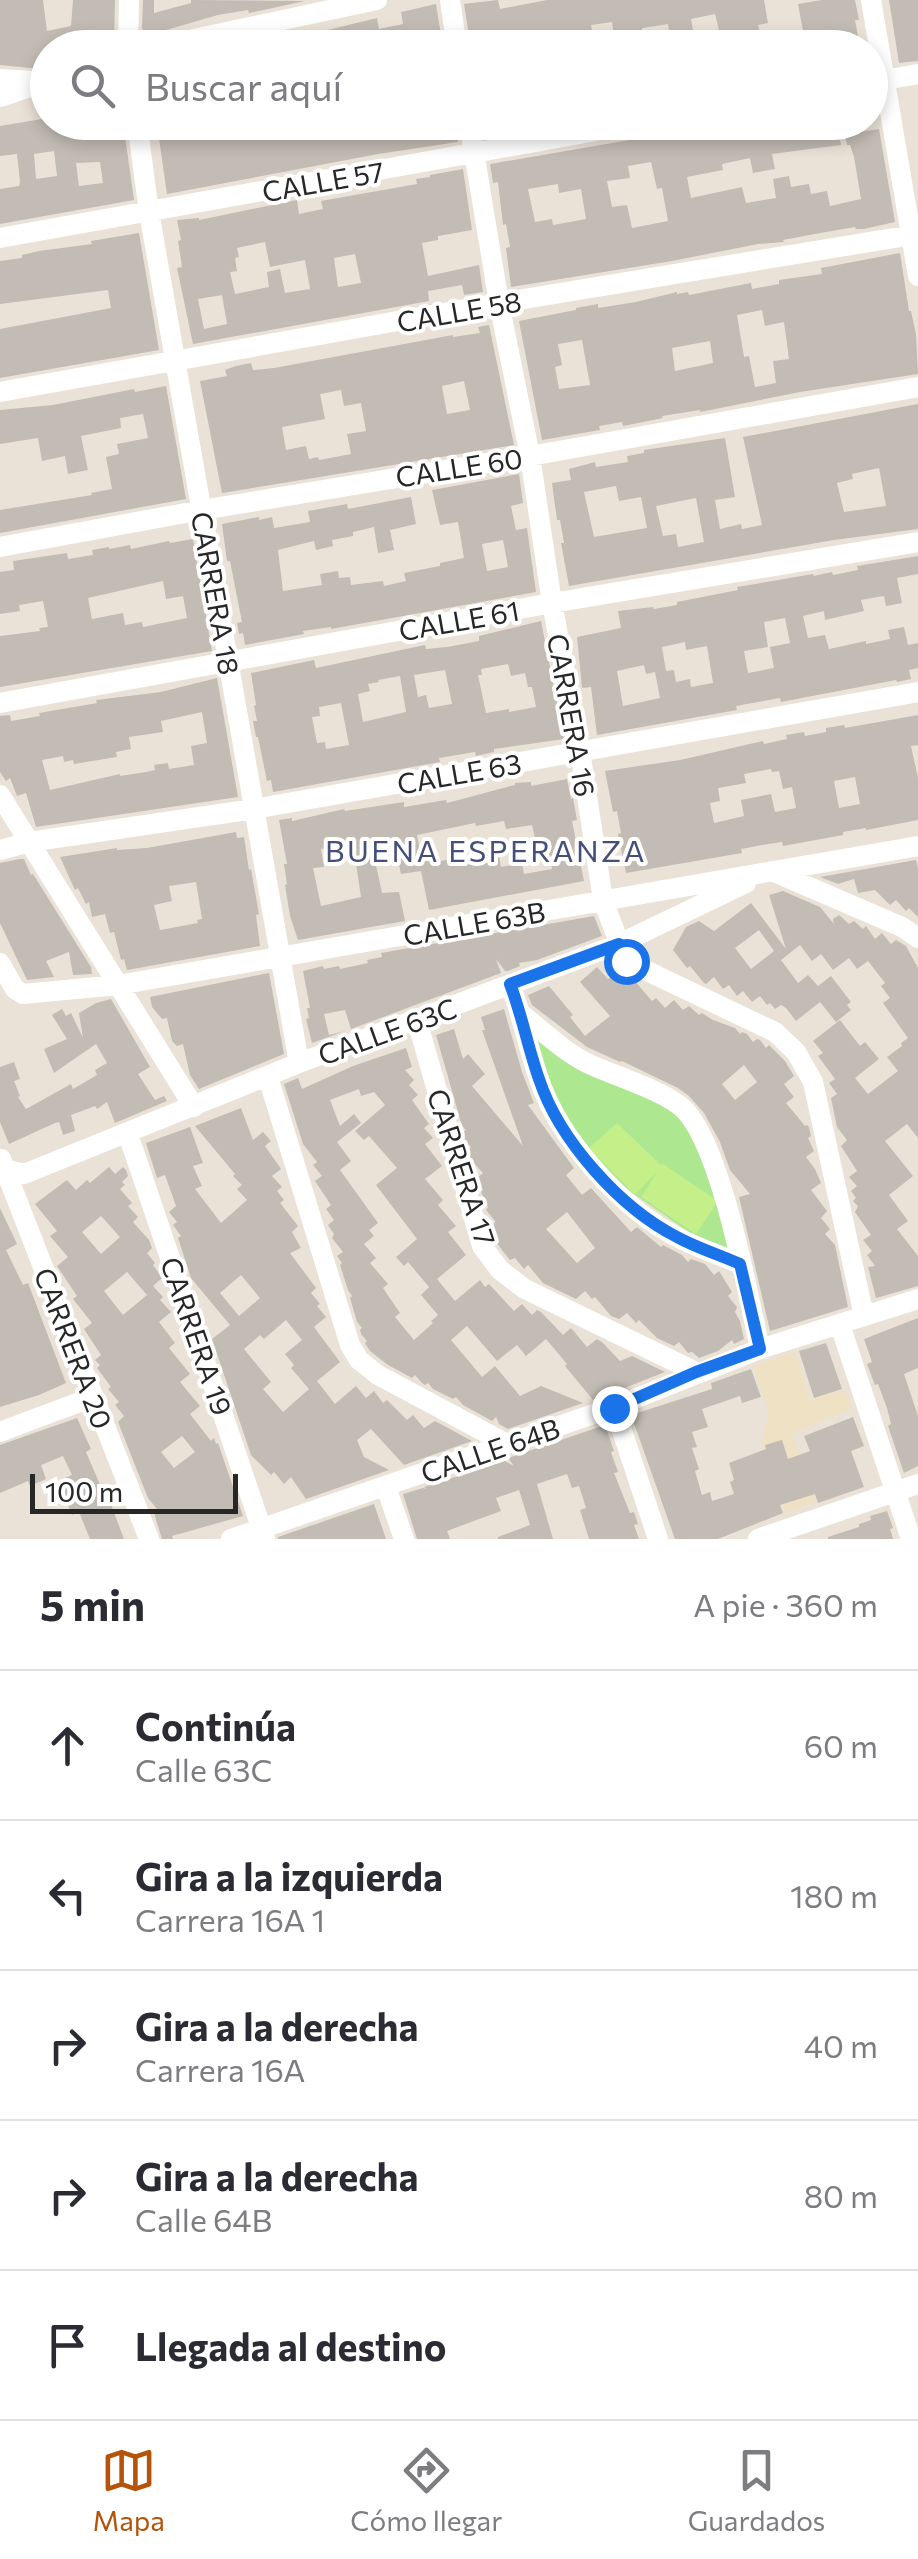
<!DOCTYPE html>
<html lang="es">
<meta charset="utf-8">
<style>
body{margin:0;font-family:Commissioner,sans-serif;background:#f2f2f3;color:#2b2b33}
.scale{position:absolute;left:30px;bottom:25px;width:208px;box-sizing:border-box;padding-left:10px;border:5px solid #272727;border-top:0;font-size:28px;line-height:35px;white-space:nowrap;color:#272727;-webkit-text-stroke:8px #fff;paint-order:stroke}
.stop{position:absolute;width:30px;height:30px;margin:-22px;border:8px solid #1a73e8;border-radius:50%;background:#fff}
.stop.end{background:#1a73e8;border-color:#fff;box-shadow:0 2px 10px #0008}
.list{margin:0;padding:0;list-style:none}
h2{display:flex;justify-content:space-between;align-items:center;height:130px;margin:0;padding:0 40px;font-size:42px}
h2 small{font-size:32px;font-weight:400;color:#7c7c81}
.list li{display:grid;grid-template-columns:65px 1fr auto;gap:30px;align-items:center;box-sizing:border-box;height:150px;padding:0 40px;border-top:2px solid #e1e1e2}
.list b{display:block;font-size:38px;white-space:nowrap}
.list p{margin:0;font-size:32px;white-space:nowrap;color:#7c7c81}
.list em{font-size:32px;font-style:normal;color:#7c7c81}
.icon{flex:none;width:55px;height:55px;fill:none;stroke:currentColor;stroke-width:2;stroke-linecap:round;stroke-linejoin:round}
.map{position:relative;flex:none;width:918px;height:1539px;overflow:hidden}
.search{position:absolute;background:#fff;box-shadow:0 5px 15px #0003;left:30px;right:30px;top:30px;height:110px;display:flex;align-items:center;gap:25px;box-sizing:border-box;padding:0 35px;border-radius:55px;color:#7c7c81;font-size:38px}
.sheet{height:880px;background:#fff}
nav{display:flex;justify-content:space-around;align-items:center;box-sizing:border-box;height:140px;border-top:2px solid #e1e1e2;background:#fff;font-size:28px;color:#7c7c81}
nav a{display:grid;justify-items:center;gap:5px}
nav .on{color:#b45309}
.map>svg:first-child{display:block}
.education{fill:#efe1c4}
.green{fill:#ade78f}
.pitch{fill:#c5ef89}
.building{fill:#c2bcb4;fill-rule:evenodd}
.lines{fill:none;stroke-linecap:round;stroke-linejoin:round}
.minor{stroke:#fff;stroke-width:20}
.route{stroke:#1a73e8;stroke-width:12}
.labels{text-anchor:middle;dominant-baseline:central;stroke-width:8;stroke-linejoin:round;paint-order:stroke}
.street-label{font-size:28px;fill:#272727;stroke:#fff}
.neighbourhood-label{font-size:30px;letter-spacing:2.5px;fill:#454f7a;stroke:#fff}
</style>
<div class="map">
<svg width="918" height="1539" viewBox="0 0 918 1539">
<rect width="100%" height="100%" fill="#ebe2d7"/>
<path class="education" d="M795 1352 810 1400 844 1390 852 1408 792 1434 815 1503 786 1513 762 1444 769 1412 753 1366Z"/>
<path class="green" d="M531 1028 668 1104 696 1134 735 1259 693 1235 618 1183 551 1101Z"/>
<path class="pitch" d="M617 1123 661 1165 663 1164 718 1201 696 1234 641 1197 657 1172 635 1195 589 1148Z"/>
<path class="building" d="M0 0H43L47 31 71 26 73 0H115L114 43 98 45 99 48H48V68L40 69 0 65Z
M143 0H154V13L191 3V0L305 1 249 13 248 10 218 15 145 36 142 27Z
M498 0 500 9 547 0H764L768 23 758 25 762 42 744 45V48H700L699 42 721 38 715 14 691 19 696 46 686 48H682L680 36 670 38 668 24 642 28 645 48H616L612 22 591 25 595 48H522L521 41 486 48H471L464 4Z
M822 0H855L859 20H855L860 48H800L797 32 803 31 798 4Z
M889 0H918V61L899 63Z
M436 4 443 48H301L299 37 377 18 379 29 403 24 401 12Z
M48 118V122H123L134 200 0 224V189L19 186 20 182 17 154 0 156V126ZM54 151 57 176 36 179 34 154ZM100 162 103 183 79 186 76 163Z
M160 122H332L333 130 354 127 353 122H374L375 131 403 126V122H455L458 142 378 154 167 194 157 125Z
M483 122H533L534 128 485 137Z
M762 122H837L841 145 772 154 775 169 753 173 750 158 722 164 723 170 687 177 691 198 742 187 746 203 776 198 773 179 789 176 791 187 809 184 811 194 827 191 830 206 861 199 854 157 850 145H847L845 134 879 129 895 222 864 229H856L855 227 820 233 783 240 784 242 758 244 672 261 511 287 506 248 510 247 506 224 503 225 498 182 493 183 490 164 676 132 677 134 741 123 742 126ZM651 162 657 189 662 188 668 221 632 228 627 205 612 207 607 181 630 178 628 166ZM558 184 559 193 581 189 586 219 553 225 552 219 535 222 528 189Z
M463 169 472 230 438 236V240L422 243 428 276 479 265 483 292 464 295 462 285 428 291 429 301 193 344 177 268 182 267 178 241 181 240 177 220 199 218V220L297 200 299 214 323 209 321 201 417 184 416 179 430 177V175ZM265 242 270 267 305 260 310 289 285 293 280 269 267 272 269 287 235 294 230 272 237 271 235 258 239 257 237 248ZM355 254 361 283 338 287 334 258ZM222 295 227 324 204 329 198 299Z
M139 233 159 350 0 378V329L111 308 108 290 0 304V261L22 258V255L39 251 92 244 91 241Z
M900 253 909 311H911L916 334 918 374 800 392 700 412V410L662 416 663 418 623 426 622 422 599 426 600 430 542 440 519 321 576 310V308L598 304V308L636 302 677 292V294L688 292 689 295 751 283 752 289 779 284V280L822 274 821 268ZM762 310 765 326 784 322 789 359 773 361 776 383 755 387 749 356 744 357 737 315ZM582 340 590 385 559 389 555 367 562 365 558 344ZM710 341 713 363 675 371 672 348Z
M489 325 514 445 222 493 200 381 227 376 225 370 236 366 251 363 253 370 274 368 453 335V337L480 333 478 327ZM464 381 470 410 447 414 442 386ZM341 390 344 406 361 403 366 431 347 434 351 454 319 460 318 457 309 459 306 446 286 450 282 427 325 419 320 394Z
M166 386 186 499 0 533V510L92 495 91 493 112 489 106 457 119 454 117 444 148 438 143 414 120 418 121 428 81 436 88 470 68 474 65 456 42 461 38 438 0 444V410L53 405 134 389 135 392Z
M918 404V529L834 540 569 586 561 543H564L560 520H557L552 483 571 480 569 469 595 462 596 467 628 462 627 456 644 453V450L725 438 735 497 715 500 720 529 741 524 742 529 762 525 743 437ZM879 468 886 506 844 512 837 483 853 479 852 474ZM616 486 619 501 641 497 647 528 594 537 584 492ZM696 498 704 542 678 547 676 534 663 536 656 506Z
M519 474 523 503 511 506 516 530 527 528 536 592 331 629V627L303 631 304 634 245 645 243 633 239 634 237 623 242 622 230 561H227L222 524 259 517V520L272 517 274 528 310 522 308 511 347 504 348 509 411 497 416 524 390 530 394 550 378 553 374 527 353 532V536L332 540 333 546 316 550 314 541 278 550 283 591 322 585 320 574 338 571 339 578 350 577 351 585 383 581 384 586 406 581 404 573 440 566V563L464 558 458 522 440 525 432 490ZM503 540 508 567 487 571 482 544Z
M193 539 212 651 0 687V636L40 631 39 628 48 627 43 601 19 605 20 611 0 614V572L14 570 13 561 67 553 68 559 93 555 92 550 109 547V549L130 545 131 549 169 541 170 543ZM163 581 166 599 183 596 187 618 143 627 142 622 125 625 123 613 92 619 88 598Z
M918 556V574L897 578 902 603 886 606 884 596 861 600 864 611 842 616 825 620 824 611 803 616 808 638 825 635 829 649 866 641V644L890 639 888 630 904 627 908 645 918 643V668L909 670 911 679 897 682 896 680 781 702 780 698 736 706 737 710 597 735 591 687 582 688 577 637 621 628 618 611 653 607 654 609 677 605V602L738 590 737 587 813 574 814 576 832 572 833 575 858 570 857 566ZM785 618 790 643 770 647 774 668 748 673 744 651 768 647 764 622ZM685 642 686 650 707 646 713 683 691 687 690 679 676 682 674 670 666 671 662 647ZM644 665 646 674 655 672 660 698 623 706 617 671Z
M541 621 564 739 494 749V752L476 756 475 752 439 758 440 762 273 792 271 780 267 781 258 737H256L253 721H257L254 706 256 705 251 673 314 660 316 668 425 645 426 649 447 647 479 641V636ZM508 664 511 676 525 673 528 687H532L536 707 509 712V709L486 713 478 675H482L481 669ZM445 670 452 704 429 708 426 695 418 697 414 675ZM400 676 406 712 363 722 358 694 370 691 368 684 379 682 378 680ZM341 703 349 745 326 749 325 742 317 743 312 717 320 716 319 707Z
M217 678 238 797 36 827 26 793 17 796 10 778 6 781 0 772V716L10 715 11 721 40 716 39 713 97 703 96 700 161 692ZM202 712 207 743 191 746 194 765 169 769 168 763 154 765 155 770 146 772 120 776V774L50 790 42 760 63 756 64 762 73 760 74 764 117 757 116 752 131 749 129 737 163 732 161 721Z
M918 715V745L911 746 918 778V820L866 830V828L843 832V835L783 846 782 842 762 845 741 849 742 853 626 873 618 834 621 833 617 811 613 812 605 771 680 760 763 741 764 744 787 739 786 735 804 732 805 736 826 732V728L844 725 845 728ZM771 769 772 772 779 771 783 789 792 787 796 808 775 812 771 794 741 800 744 816 714 823 710 803 720 801 718 788 746 783 744 774ZM855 777 860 804 839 808 834 781Z
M567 779 571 799 573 798 577 820 572 821 584 881 429 910 421 871 401 874 395 847 373 851 382 893 399 892 405 921 298 940 290 916 285 885 287 884 284 864H287L279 820 292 818V821L344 809 345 811 404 802V807L446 800 447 803 515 785V783L531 782V786ZM504 821 506 829 532 825 537 847 547 845 552 869 524 874 522 863 501 867 499 856 458 862V858L434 862 432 854 421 856 417 835 475 823 476 826ZM353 843 361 897 321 906 313 868 324 867 321 849Z
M236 832 237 838 244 837 249 870 251 869 259 914 256 915 260 946 127 970 124 959 121 960 114 932 110 933 105 914 92 917 89 902 86 904 78 888 75 890 60 857 117 848V850L147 848ZM196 882 202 919 197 920 198 923 160 930 154 905 172 901 169 886Z
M20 859H24L31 875 33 874 91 967 92 974 73 975 69 952 46 961 54 977 27 980 0 923V863Z
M916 860 918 868V917L909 908 906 911 896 900 890 905 875 890 858 893 854 879 838 884 820 877Z
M783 891 820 907 834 924 833 919 839 915 849 924 854 921 863 929 866 926 875 939 882 933 891 944 896 940 906 946 918 968V1138L907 1124 885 1141 913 1176 889 1195 908 1221 897 1229 918 1256V1286L876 1298 868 1267 875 1266 867 1255 872 1251 863 1240 871 1235 855 1212 858 1206 853 1201 856 1198 851 1191 857 1186 849 1177 857 1171 841 1146 847 1140 837 1127 831 1098 837 1094 829 1083 835 1079 818 1056 823 1053 813 1041 840 1020 860 1046 865 1042 879 1059 855 1078 868 1094 898 1071 887 1057 902 1046 901 1043 908 1038 883 1003 890 998 881 986 885 983 868 961 857 969 849 958 833 970 821 954 812 961 800 945 781 960 798 983 808 975 818 986 831 976 851 1002 847 1005 851 1010 836 1022 820 1002 796 1021 786 1008 781 1005 775 1009 770 1003 767 1005 760 996 752 1002 743 991 737 996 729 985 723 989 714 977 706 984 704 983 690 966 687 968 673 950 686 927 699 921 714 931 751 903 786 949 769 895ZM759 930 774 951 751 969 735 948Z
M594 916 602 936 537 960 519 963 520 966 508 971H505L496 959 501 973 351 1029 345 1010 324 1014 329 1035 345 1031 312 1043 306 1019 309 1018 307 1008H310L303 971 323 966 324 969 339 966 340 969 368 963 367 960 382 957 381 953Z
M597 967 608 979 615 973 626 986 634 980 652 1001 656 998 665 1008 674 1000 683 1010 689 1006 699 1015 702 1013 713 1020 735 1028 740 1034 742 1032 747 1034 753 1042 757 1039 760 1040 766 1048 769 1045 785 1061 794 1076 784 1084 794 1097 786 1103 805 1126 807 1125 809 1127 811 1136 808 1138 814 1151 806 1157 815 1169 821 1183 811 1190 827 1211 821 1218 830 1229 825 1234 835 1245 848 1307 770 1331 739 1197 750 1194 730 1170 720 1142 704 1113 689 1096 678 1088 622 1061 620 1062 587 1047 532 1005 528 995 549 986 573 1015 570 1017 585 1036 610 1016 580 982ZM744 1065 757 1082 735 1100 722 1084Z
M269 973 284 1054 199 1089 190 1075 183 1044 177 1046 172 1041 167 1018 162 1019 152 1007 150 997Z
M111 999 150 1067 138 1074 155 1100 164 1096 167 1101 115 1123 107 1102 97 1109 95 1106 71 1115 75 1131 63 1135 59 1122 55 1123 9 1144 0 1122V1067L14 1062 20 1079 14 1081 20 1096 18 1097 26 1109 71 1084 73 1089 97 1075 95 1070 107 1063 96 1044 54 1073 44 1049 67 1039 52 1015 62 1009 66 1016 71 1013 83 1038 79 1013 96 1003Z
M504 1009 522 1072 534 1103 528 1105 574 1168 566 1175 582 1195 591 1188 631 1232 637 1227 661 1247 663 1245 682 1255 688 1262 691 1259 705 1264 714 1275 719 1271 732 1292 728 1296 737 1307 735 1312 740 1321 744 1339 734 1344 732 1340 718 1351 699 1358 692 1352 688 1353 679 1342 674 1346 657 1338 639 1320 636 1323 627 1313 619 1319 611 1316 595 1297 592 1299 585 1291 576 1299 543 1283 528 1265 524 1269 515 1258 510 1260 502 1250 494 1239 497 1236 493 1227 495 1221 486 1210 488 1207 481 1192 483 1190 477 1178 483 1173 472 1161 468 1150 471 1147 466 1142 463 1132 466 1130 462 1126 436 1035 454 1029 463 1059 468 1054 485 1074 472 1086 523 1146 482 1030H485L481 1017ZM567 1212 595 1248 577 1263 546 1229Z
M406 1048 412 1067 405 1070 414 1080 409 1085 418 1095 412 1100 429 1124 424 1128 433 1138 425 1144 442 1166 425 1179 443 1200 438 1205 456 1226 448 1232 466 1255 437 1279 455 1301 480 1280 485 1287 489 1284 514 1311 522 1304 532 1315 537 1310 541 1312 563 1335 571 1328 587 1347 597 1339 602 1342 620 1361 632 1356 665 1372 622 1389 621 1386 593 1400 565 1366 567 1364 546 1339 526 1356 517 1345 497 1361 467 1326 451 1340 482 1377 495 1366 520 1396 541 1386 583 1403 508 1429 499 1424 496 1417 492 1421 463 1405 456 1397 453 1399 433 1389 428 1383 425 1385 422 1383 415 1375 412 1378 388 1365 370 1351 365 1343 367 1341 361 1334 360 1330 362 1328 357 1322 350 1298 352 1296 348 1290 340 1265 342 1263 337 1256 343 1252 332 1238 334 1234 328 1225 334 1220 326 1209 331 1205 315 1181 322 1176 313 1165 317 1162 303 1144 284 1084 298 1078 302 1089 353 1066ZM359 1089 361 1096 374 1092 385 1105 355 1131 364 1140 369 1136 397 1168 376 1185 417 1239 396 1257 404 1266 408 1262 429 1287 421 1295 438 1315 431 1321 433 1323 414 1340 395 1317 400 1313 383 1288 388 1284 370 1263 376 1258 364 1244 374 1236 369 1230 378 1223 340 1170 351 1161 337 1142 361 1123 354 1114 340 1126 330 1100Z
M241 1108 253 1140 263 1132 271 1141 265 1146 281 1169 272 1176 282 1187 277 1191 284 1200 280 1203 298 1226 292 1232 301 1248 290 1253 316 1288 311 1293 320 1304 317 1306 326 1317 314 1327 340 1362 317 1381 335 1404 356 1386 366 1398 374 1391 383 1403 387 1400 407 1420 413 1415 424 1428 435 1421 472 1441 404 1465 371 1429 357 1440 364 1457 389 1470 306 1499 291 1477 284 1484 274 1472 271 1475 251 1455 212 1339 230 1325 191 1278 178 1238 181 1236 173 1225 177 1222 169 1212 176 1206 165 1175 157 1178 146 1143 190 1127 203 1163 193 1166 202 1186 195 1189 221 1223 247 1200 237 1189 242 1185 233 1176 235 1174 195 1126ZM241 1275 260 1298 239 1316 220 1293ZM286 1320 302 1340 285 1354 294 1365 291 1368 309 1389 283 1412 263 1389 271 1382 244 1349 260 1335 264 1339Z
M109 1167 115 1174 123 1167 126 1170 128 1176 122 1182 125 1185 120 1189 132 1203 128 1206 138 1217 133 1222 149 1240 152 1248 147 1253 155 1263 153 1265 162 1278 153 1286 163 1297 160 1300 171 1312 159 1322 175 1343 169 1348 190 1374 180 1382 200 1406 190 1414 211 1441 214 1438 216 1444 218 1443 243 1516 172 1536 173 1539H162L154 1513 157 1509 148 1498 118 1422 124 1416 115 1405 119 1402 108 1389 111 1387 97 1368 100 1365 95 1360 101 1355 84 1329 92 1323 73 1299 77 1296 57 1266 68 1257 50 1236 57 1231 35 1204 67 1180 76 1190 87 1180 90 1183ZM101 1216 120 1237 101 1254 82 1232ZM127 1272 147 1295 123 1315 104 1291ZM182 1436 195 1452 174 1468 161 1452Z
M0 1208 17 1244 6 1250 23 1285 28 1283 66 1383 39 1395 0 1407Z
M918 1318V1368L904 1374 918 1416V1466L904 1473 888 1426 891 1424 887 1408 878 1384 875 1385 867 1364 872 1362 864 1339Z
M826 1343 842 1389 814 1398 799 1351Z
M751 1369 761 1397 742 1403 740 1396 702 1409 708 1427 692 1432 697 1447 692 1448 699 1469 695 1471 702 1495 710 1492 712 1501 734 1494 730 1482 734 1480 729 1463 766 1449 765 1445 782 1440 788 1459 810 1451 804 1436 853 1417 864 1446 851 1451 864 1487 818 1503 815 1494 780 1505 783 1513 718 1539H675L631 1415 712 1389 711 1383Z
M77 1418 91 1449 86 1452 108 1503 110 1502 124 1539H90L79 1512 72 1515 58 1481 72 1475 63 1456 41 1465 46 1479 30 1486 28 1481 0 1493V1445Z
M605 1425 614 1451 611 1452 618 1472 614 1473 630 1513 634 1512 638 1524 634 1525 639 1539H589L580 1510 586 1508 579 1486 572 1488 567 1474 537 1484 553 1539H498V1537L530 1525 519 1490 496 1498 501 1511 447 1531 450 1539H417L403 1494 423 1488 426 1489 424 1487 505 1461 514 1466 508 1458Z
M374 1504 386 1539H278V1537Z
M887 1511 893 1528 890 1529 893 1539H828V1537L859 1527V1524L871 1520 870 1516Z"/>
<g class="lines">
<path class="minor" d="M450 0 457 48
M871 0 918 276
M128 48 129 0
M151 48 377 0
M0 79 34 81
M871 82 918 74
M0 97 48 81
M137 122 149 212 299 1063
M469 122 499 303 530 456 552 603 580 751 603 900 626 961 775 1032 796 1052 813 1082 864 1316
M0 238 646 122
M0 392 499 303 918 234
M0 547 202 510 530 456 918 387
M0 703 552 603 918 542
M0 795 194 1107
M0 850 29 842 254 809 918 692
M772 871 902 927 918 938
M0 963 15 989 23 994 118 985 918 846
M510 984C522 1015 528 1048 539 1079 559 1139 621 1208 677 1237 697 1248 720 1255 741 1264
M521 1014C543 1031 564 1052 589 1064 615 1076 658 1089 679 1105 720 1135 748 1295 760 1349
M417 1021 482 1246 500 1270 525 1289 696 1372
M268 1077 350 1345 359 1360 378 1375 507 1444
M128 1134 265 1539
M1 1159 149 1539
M0 1168 24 1174 299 1063 619 944 746 883
M840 1325 911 1539
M614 1407 658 1539
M0 1432 93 1397
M386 1487 404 1539
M231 1539 614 1407 760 1349 918 1299
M758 1539 918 1484"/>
</g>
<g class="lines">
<path class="route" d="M614 1408 696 1372 760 1349 740 1264C720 1255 697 1248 677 1237 620 1208 559 1140 539 1079 528 1048 522 1015 510 984L619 944 626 961"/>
</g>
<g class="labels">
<g class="street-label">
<text transform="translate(323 181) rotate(-10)">CALLE 57</text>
<text transform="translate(459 311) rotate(-10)">CALLE 58</text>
<text transform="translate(459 467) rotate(-9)">CALLE 60</text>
<text transform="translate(216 593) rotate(80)">CARRERA 18</text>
<text transform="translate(459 620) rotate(-10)">CALLE 61</text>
<text transform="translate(572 715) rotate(80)">CARRERA 16</text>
<text transform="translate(459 773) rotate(-10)">CALLE 63</text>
<text transform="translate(474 923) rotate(-10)">CALLE 63B</text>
<text transform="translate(387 1031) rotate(-20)">CALLE 63C</text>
<text transform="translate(462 1167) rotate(72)">CARRERA 17</text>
<text transform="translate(197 1336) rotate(71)">CARRERA 19</text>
<text transform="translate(74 1348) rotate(69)">CARRERA 20</text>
<text transform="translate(490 1450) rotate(-19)">CALLE 64B</text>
</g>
<g class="neighbourhood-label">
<text x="486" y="849">BUENA ESPERANZA</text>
</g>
</g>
</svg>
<div class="scale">100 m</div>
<div class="stop" style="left:626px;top:961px"></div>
<div class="stop end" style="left:614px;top:1408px"></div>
<div class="search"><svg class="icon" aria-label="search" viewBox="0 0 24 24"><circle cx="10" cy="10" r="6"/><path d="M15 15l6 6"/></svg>Buscar aquí</div>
</div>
<section class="sheet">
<h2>5 min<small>A pie · 360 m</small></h2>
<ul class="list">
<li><svg class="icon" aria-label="ahead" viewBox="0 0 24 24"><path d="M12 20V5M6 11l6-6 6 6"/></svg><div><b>Continúa</b><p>Calle 63C</p></div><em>60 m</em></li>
<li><svg class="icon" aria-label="left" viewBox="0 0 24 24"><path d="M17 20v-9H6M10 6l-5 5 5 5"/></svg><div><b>Gira a la izquierda</b><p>Carrera 16A 1</p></div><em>180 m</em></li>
<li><svg class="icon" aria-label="right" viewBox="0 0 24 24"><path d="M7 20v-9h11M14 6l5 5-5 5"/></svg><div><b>Gira a la derecha</b><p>Carrera 16A</p></div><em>40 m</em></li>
<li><svg class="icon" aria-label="right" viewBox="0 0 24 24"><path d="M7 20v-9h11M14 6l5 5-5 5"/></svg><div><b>Gira a la derecha</b><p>Calle 64B</p></div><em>80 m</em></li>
<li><svg class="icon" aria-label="arrive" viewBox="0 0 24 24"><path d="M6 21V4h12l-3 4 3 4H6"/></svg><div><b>Llegada al destino</b></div></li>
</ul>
</section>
<nav>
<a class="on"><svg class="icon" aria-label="map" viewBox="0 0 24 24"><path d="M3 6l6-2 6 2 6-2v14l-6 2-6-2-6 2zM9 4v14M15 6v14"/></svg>Mapa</a>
<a><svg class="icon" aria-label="directions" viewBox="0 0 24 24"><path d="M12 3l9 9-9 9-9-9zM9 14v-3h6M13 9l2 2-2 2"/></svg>Cómo llegar</a>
<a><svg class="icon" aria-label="saved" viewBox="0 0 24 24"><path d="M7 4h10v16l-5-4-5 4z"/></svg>Guardados</a>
</nav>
